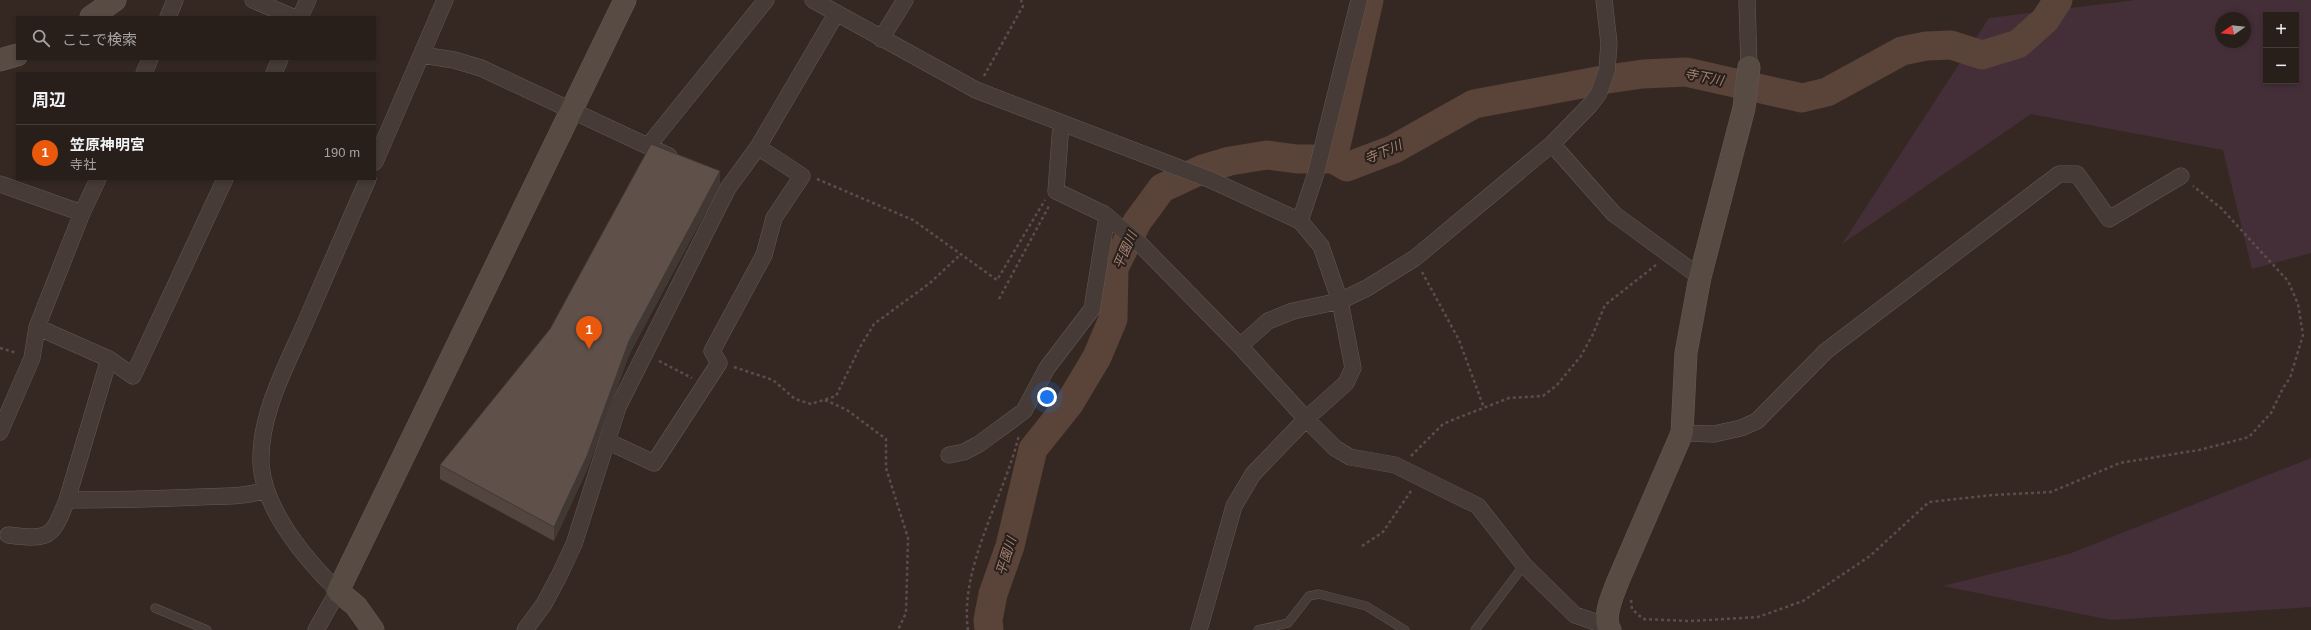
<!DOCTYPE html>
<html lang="ja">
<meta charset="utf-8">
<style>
body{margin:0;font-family:Helvetica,"Noto Sans JP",sans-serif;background:#302723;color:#f1f3f6}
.controls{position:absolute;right:12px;top:12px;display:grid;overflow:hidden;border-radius:0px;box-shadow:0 2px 6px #0003}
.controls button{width:36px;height:36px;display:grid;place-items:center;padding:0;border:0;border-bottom:1px solid #443c39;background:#281e1a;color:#f1f3f6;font:20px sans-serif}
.compass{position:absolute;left:2215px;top:12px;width:36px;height:36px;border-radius:50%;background:#281e1a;box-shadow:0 2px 6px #0003;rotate:256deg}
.you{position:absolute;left:1047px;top:397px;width:14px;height:14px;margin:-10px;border:3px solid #fff;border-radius:50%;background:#1a73e8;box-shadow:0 0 0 6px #1a73e833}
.badge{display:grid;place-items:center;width:26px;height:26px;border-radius:50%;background:#ea580c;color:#fff;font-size:13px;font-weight:700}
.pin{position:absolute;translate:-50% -33px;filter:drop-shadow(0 1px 2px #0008)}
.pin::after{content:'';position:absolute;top:21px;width:14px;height:12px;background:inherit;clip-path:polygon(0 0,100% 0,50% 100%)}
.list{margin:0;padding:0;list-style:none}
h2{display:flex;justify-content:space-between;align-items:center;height:52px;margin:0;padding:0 16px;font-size:17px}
h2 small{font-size:13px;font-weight:400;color:#a5a2a2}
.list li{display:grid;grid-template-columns:26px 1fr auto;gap:12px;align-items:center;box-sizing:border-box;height:56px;padding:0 16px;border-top:1px solid #443c39}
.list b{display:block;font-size:15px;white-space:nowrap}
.list p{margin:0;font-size:13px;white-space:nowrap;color:#a5a2a2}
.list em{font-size:13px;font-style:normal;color:#a5a2a2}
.icon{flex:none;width:22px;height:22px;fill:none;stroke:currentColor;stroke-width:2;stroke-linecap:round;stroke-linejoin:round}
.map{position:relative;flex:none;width:2311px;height:630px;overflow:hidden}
.search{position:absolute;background:#281e1a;box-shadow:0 2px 6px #0003;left:16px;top:16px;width:360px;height:44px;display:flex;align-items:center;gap:10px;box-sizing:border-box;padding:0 14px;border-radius:0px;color:#a5a2a2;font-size:15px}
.panel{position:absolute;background:#281e1a;box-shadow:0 2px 6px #0003;left:16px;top:72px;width:360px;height:108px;border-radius:0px}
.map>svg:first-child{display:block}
.green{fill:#442f38;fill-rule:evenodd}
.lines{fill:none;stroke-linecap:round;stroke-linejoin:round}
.river{stroke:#5a4338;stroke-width:29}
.lane-casing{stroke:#645953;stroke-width:9}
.street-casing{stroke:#645953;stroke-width:17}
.secondary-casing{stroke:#645953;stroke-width:23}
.path{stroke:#5d4c4d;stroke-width:2.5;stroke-dasharray:3 3;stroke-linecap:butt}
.lane{stroke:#463b36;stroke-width:8}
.street{stroke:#463b36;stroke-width:16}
.secondary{stroke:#584b44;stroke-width:22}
.wall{fill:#52453f}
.shaded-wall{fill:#423833}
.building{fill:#5f5049;stroke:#423833}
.labels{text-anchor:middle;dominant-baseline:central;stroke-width:4;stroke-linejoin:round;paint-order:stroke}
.water-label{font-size:13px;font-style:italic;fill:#a38274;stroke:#2a201b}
</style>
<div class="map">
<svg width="2311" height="630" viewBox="0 0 2311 630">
<rect width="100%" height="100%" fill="#352823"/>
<path class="green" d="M2136 0H2311V253L2252 269 2223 150 2031 114 1842 244 1989 18ZM2266 15H2296V81H2266ZM2221 18H2245V42H2221Z
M2311 458V607L2111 620 1943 586 2069 554Z"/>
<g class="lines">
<path class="river" d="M1333 159 1347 167 1394 149 1474 104 1608 79 1643 74 1686 72 1802 98 1827 92 1902 51 1926 46 1951 45 1982 55 2018 44 2045 20 2058 0
M1333 159 1369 0
M989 630 988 620 993 594 1010 546 1033 449 1069 404 1097 357 1113 319 1114 268 1137 222 1162 188 1203 169 1230 161 1267 155 1297 159H1333"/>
<g class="lane-casing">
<path id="lane" d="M155 608 207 630
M1258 630 1288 623 1309 596 1319 594 1366 606 1405 630
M1475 630 1524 565"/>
</g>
<g class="street-casing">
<path id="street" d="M253 0 293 17
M813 0 976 90 1211 180 1300 221 1321 246 1340 301 1353 368 1346 383 1306 419 1253 474 1234 506 1199 630
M1747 0 1749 67
M168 17 175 0
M300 17 308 0
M881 39 905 0
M422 55 454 60 481 68 669 156
M144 73 150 59
M274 73 280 59
M1061 123 1056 191 1104 214 1140 244 1240 346 1306 419 1335 448 1350 457 1395 465 1478 506 1524 565 1575 615 1607 626
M1552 144 1614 214 1700 277
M648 146 766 0
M375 162 445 0
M98 179 82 213 37 327 109 359 67 500C112 500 155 499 200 497 222 496 245 497 266 490
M0 184 82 213
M1300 221 1316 173 1359 0
M1240 346 1268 321 1293 311 1340 301 1367 288 1415 258 1552 144 1590 105 1599 93 1607 70 1609 43 1604 0
M109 359 133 376 225 179
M0 432 32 358 37 327
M1682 433 1714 434 1741 428 1757 421 1826 351 2059 174H2077L2109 219 2181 176
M607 441 654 463 719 363 712 351 764 255 774 218 802 176 758 147
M949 455 964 452 979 444 1024 411 1047 368 1092 309 1107 216
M8 535C50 540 52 538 67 500
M316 630 338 591C306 560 264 510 261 464 259 414 287 365 306 321 327 273 347 226 368 179
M525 630 544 604 559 576 574 544 618 407 728 188 758 147 836 14"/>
</g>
<g class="secondary-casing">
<path id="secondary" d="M91 17 115 0
M0 60 17 55
M373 630 356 606 338 591 625 0
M1610 630C1602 617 1613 594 1618 581L1682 433 1686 353 1700 277 1744 108 1749 67"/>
</g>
<path class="path" d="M984 76 1023 6 1021 0
M817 179 913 220 997 280 1045 200
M1422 272 1459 340 1484 408
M999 299 1050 204
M0 348 17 353
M659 361 692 378
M734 367 773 380 795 399 811 404 836 396 860 347 874 324 930 283 961 254
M825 400 847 410 886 439V468L908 538 906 613 898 630
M1411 456 1443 424 1455 419 1509 398 1543 396 1557 385 1581 356 1593 334 1605 305 1656 265
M1362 546 1383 532 1411 491
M1631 600 1632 609 1643 619 1691 621 1758 617 1803 601 1870 556 1929 502 1993 495 2051 492 2120 463 2199 450 2249 437 2271 413 2283 388 2290 378 2303 335 2298 304 2288 281 2221 208 2193 186
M968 630C959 567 1005 495 1019 435"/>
<use href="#lane" class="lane"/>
<use href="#street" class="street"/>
<use href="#secondary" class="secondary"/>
</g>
<path class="wall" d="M720 185 629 355 587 470 554 541 440 479V465L550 329Z"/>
<path class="shaded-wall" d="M720 171V185L629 355 587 470 554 541V527L629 341Z"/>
<path class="building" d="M651 144 720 171 629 341 587 456 554 527 440 465 550 329Z"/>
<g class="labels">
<g class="water-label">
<text transform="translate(1704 77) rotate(11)">寺下川</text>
<text transform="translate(1383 152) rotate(-23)">寺下川</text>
<text transform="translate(1125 250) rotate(-66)">平園川</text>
<text transform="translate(1006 556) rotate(-72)">平園川</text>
</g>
</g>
</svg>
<div class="controls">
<button>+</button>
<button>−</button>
</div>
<svg class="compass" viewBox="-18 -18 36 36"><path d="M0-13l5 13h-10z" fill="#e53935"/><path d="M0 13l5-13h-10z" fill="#a5a2a2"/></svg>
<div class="you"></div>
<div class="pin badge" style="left:589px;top:349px">1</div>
<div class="search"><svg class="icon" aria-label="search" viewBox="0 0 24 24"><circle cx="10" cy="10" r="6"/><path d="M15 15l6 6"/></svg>ここで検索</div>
<section class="panel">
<h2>周辺<small></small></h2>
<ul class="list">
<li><span class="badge">1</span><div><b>笠原神明宮</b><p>寺社</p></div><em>190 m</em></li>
</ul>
</section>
</div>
